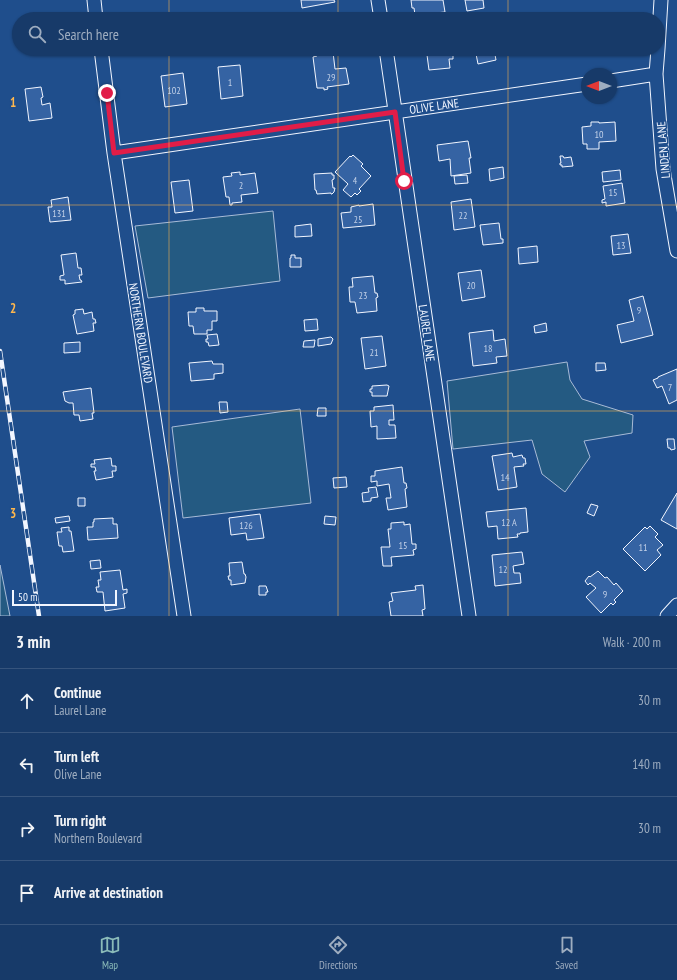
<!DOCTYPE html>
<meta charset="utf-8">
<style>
body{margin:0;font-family:"PT Sans Narrow",sans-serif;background:#244571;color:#f1f3f6}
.compass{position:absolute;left:581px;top:68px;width:36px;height:36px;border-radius:50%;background:#173a69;box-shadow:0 1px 3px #0004;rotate:270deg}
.scale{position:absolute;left:12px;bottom:10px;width:105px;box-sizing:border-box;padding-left:4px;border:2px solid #f2f6ff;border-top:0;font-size:11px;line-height:14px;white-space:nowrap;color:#f2f6ff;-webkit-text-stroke:3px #1f4e8c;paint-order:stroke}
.stop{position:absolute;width:12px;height:12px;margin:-9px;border:3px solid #e11d48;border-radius:50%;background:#fff}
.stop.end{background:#e11d48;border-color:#fff;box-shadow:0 1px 4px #0008}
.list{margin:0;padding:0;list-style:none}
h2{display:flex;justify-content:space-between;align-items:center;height:52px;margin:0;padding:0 16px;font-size:17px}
h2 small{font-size:13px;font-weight:400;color:#9eadc0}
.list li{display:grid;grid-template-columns:26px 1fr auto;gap:12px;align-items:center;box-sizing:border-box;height:64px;padding:0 16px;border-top:1px solid #36547d}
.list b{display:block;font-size:15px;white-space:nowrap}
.list p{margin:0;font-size:13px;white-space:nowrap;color:#9eadc0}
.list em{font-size:13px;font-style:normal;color:#9eadc0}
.icon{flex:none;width:22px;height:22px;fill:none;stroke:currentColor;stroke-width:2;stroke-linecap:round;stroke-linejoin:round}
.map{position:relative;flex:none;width:677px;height:616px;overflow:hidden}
.search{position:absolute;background:#173a69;box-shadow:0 1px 3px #0004;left:12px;right:12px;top:12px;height:44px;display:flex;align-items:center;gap:10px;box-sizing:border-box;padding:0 14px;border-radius:22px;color:#9eadc0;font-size:15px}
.sheet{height:308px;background:#173a69}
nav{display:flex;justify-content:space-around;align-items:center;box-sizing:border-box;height:56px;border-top:1px solid #36547d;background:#173a69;font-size:11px;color:#9eadc0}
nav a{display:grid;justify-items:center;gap:2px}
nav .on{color:#8bbbb9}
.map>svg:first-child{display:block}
.green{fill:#245a82;stroke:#a8bbd7}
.building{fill:#3563a3;stroke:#f2f6ff}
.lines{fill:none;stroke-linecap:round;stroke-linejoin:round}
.minor-casing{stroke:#f2f6ff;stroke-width:15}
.minor{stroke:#1f4e8c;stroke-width:13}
.rail-casing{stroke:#f2f6ff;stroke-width:4.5}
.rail{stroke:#1f4e8c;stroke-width:3;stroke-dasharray:9;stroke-linecap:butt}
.route{stroke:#e11d48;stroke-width:5}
.grid{fill:none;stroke:#ffb74d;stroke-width:1;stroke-opacity:0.55}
.labels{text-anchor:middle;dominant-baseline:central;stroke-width:3;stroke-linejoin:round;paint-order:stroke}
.number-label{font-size:10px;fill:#c3d1e8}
.street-label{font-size:12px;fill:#f2f6ff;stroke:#1f4e8c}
.grid-label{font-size:13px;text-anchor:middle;font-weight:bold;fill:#ffb74d;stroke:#1f4e8c;stroke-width:3;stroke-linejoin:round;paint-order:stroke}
</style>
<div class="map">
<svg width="677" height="616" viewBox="0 0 677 616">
<rect width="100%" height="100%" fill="#1f4e8c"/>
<path class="green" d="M273 211 280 281 148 298 135 226Z
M567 362 570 380 582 399 633 415 632 433 584 441 590 457 565 492 542 474 532 440 453 449 447 381Z
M300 409 311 503 183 518 172 427Z
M0 565 10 616H0Z"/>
<path class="building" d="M301 0H334L335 2 302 8Z
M411 0H443L445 12 415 15 414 8H412Z
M465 0H483L484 8 467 11Z
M177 13V15L185 14 186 19H162L161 17 174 15V14Z
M611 14 612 19H565L583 16V17L596 16V17Z
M475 49H494L496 60 478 64Z
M333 52 335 69 346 68 349 84 327 87 328 89 324 90V88H317L313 57 317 56V54Z
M453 53V59H449L450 68 429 70 427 55Z
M240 65 243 96 221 99 218 67Z
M183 73 187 104 165 107 161 76Z
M41 87 43 97 41 98 42 105 50 103 52 118 29 121 25 89Z
M591 122H599V123L615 122 616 141 599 142V149H587V144H583L582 127 591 126Z
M468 141 471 158H469L471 173 451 176 450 159 439 161 437 145Z
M353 155 363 164 361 166 371 176 359 189 361 191 357 195 355 193 351 197 343 190 348 184 335 172 350 156 351 157Z
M560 156H563L564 158 571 157 573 166 562 167V165H560V163H561Z
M503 167 504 178 490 181 489 169Z
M620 170 621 180 603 182 602 172Z
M240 172V175L255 173 258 193 241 195 242 202 232 203V205H230L229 197H226L223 177 232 176 231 173Z
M332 173V175H334V179L332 180 333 188H335L334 192 332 194H331V193L317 194 316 190H315L314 174Z
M467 175 468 183 455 184 454 176Z
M189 180 193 211 175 213 171 182Z
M622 183 625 203 606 206V202L602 203V200L605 199 603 186Z
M68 197 71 220 50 222 48 207H52L51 200Z
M471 199 475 227 454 230 451 202Z
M373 204 375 225 343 228 341 213 351 212V207L359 205V206Z
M499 223 501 239H503V243L483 245 480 225Z
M311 224 312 236 295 237V226Z
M628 234 631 253 613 255 611 236Z
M537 246 538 262 519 264 518 248Z
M76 253 78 268H81L82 275H79L80 280H81L82 282 65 284V280H60V276L64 275 61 255Z
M291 255H295V258H301V267H290V258H291Z
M481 270 485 297 462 301 458 273Z
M373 276 375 293H377L378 297 376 298 377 311 357 313 355 302H350L349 287H353L352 278Z
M643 296 653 335 621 343 617 325 634 321 629 300Z
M196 308H204V311H217V321H212V330H207V334H194L193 326H189L188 312H196Z
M83 309 84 314 92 312 93 319H95L96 323H93L94 331 77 334 73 315 75 314V310Z
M317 319 318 330 305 331 304 320Z
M546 323 547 331 535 333 534 326Z
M493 330 494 341 505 339 507 356 496 357 497 363 473 366 469 333Z
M217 334 219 345 209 346 208 342H206V339H208L207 335Z
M382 336 386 366 365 369 361 338Z
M331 337 333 339 331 344 318 346V339Z
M315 340 314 347H303L304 341Z
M80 342V352L64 353V343Z
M212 361 213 364H223V373L214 374V379L191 381 189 363Z
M596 363H605L606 370 596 371Z
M677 369V400L669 404 662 386 657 388 653 380 658 378V377Z
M387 385 389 386 387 396H372V392H370V389H372V386Z
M91 388 94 413H92L93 419 80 421 79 415H74L73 403H69L65 401 63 392Z
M219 402H227L228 412 220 413Z
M393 405 394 420H389V425H395L396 438 377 439V426L371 427 370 411H374V407Z
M318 408H326V416H317Z
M667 439H674L675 449 671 450 670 448H668Z
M512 453 513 457 522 455 523 458H525L526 464H523L524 466 514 467 517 487 498 490 492 456Z
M111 458 112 466H116V471H112L113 477 96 480 94 471H96L95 467H91V464H95L94 460Z
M402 467 404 483H406L407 488 405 489 407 507 388 510 386 498H391L389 484 377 486V481L371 482V476H375V471Z
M346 477 347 487 334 488 333 478Z
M376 487 378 497 371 498V501L363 502 362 493 369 492 368 488Z
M677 493V529L661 520Z
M78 498H85V506H78Z
M591 504 598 506 594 516 587 513Z
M526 508 528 532 520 533V534H517L518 537 498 539 497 526 488 527 486 512Z
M260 514 264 538 247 540 246 533 231 535 229 518Z
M69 516 70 521 56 523 55 518Z
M325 516 336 517 335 525 324 524Z
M113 518V524H117L118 538 88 540 87 527H93V522H94V519Z
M404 522V525L410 524 412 544H416V549L413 550 414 555 391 557 392 566H383L381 547H390L388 529H391V523Z
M650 526 658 534 655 537 663 545 657 550 661 555 645 571 623 549 645 527 647 529Z
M69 527V531H71L74 551 63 552 62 546H59L57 532H62L61 528Z
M522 552 524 564 513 566 514 573H520L521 583 495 586 492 555Z
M100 560 101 568 91 569 90 561Z
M242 562 244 574H245L246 577 245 583 231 585V580H229L228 576H230L229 563Z
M120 570 123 590 127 589V593L123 594 125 608 105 611 103 592H97L96 587H99L98 580H101L100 572Z
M598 571 605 578 607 577 614 585 616 583 623 591 614 600 616 602 613 605 611 603 601 613 586 597 596 588 590 583 588 585 585 581 589 576 590 577Z
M423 585 425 609 422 610 423 616H391L389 602 393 601 391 593 416 590 415 586Z
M259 586H266L268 592H266V595H259Z"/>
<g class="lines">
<g class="minor-casing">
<path id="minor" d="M94 0 96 19
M378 0 381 19
M101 49 114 153 184 616
M386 49 469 616
M658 49 656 74 663 169 677 251
M658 49 661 0
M611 81 656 74
M114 153 587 84
M667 616 677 605"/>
</g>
<use href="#minor" class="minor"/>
<g class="rail-casing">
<path id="rail" d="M0 351 39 616"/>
</g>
<use href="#rail" class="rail"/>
</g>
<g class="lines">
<path class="route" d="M107 93 114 153 395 112 404 181"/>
</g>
<path class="grid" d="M169 0V19M338 0V19M508 0V19M169 49V616M338 49V616M508 49V616M0 205H677M0 411H677"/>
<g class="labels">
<g class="number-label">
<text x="331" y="77">29</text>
<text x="230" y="82">1</text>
<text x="174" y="90">102</text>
<text x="599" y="134">10</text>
<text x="355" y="180">4</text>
<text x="241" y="185">2</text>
<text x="613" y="192">15</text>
<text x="59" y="213">131</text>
<text x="463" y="215">22</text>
<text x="358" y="219">25</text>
<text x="621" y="245">13</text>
<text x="471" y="285">20</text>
<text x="363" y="295">23</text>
<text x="639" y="310">9</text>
<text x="488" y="348">18</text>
<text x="374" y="352">21</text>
<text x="670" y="387">7</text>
<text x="505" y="477">14</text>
<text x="509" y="522">12 A</text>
<text x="246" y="525">126</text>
<text x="403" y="545">15</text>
<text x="643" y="547">11</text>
<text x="503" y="569">12</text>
<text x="605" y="594">9</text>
</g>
<g class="street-label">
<text transform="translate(434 106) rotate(-8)">OLIVE LANE</text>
<text transform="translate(663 150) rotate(-95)">LINDEN LANE</text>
<text transform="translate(141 333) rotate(81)">NORTHERN BOULEVARD</text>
<text transform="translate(427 333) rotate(82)">LAUREL LANE</text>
</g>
</g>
<g class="grid-label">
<text x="13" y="107">1</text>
<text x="13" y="313">2</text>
<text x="13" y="518">3</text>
</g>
</svg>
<svg class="compass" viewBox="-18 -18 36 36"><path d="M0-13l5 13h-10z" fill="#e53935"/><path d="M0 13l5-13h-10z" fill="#9eadc0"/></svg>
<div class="scale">50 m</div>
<div class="stop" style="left:404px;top:181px"></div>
<div class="stop end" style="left:107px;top:93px"></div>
<div class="search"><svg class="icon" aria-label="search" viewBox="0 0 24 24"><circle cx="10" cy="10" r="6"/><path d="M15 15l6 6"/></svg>Search here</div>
</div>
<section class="sheet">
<h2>3 min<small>Walk · 200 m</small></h2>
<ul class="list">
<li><svg class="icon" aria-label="ahead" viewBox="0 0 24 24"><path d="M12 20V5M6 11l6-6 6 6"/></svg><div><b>Continue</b><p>Laurel Lane</p></div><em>30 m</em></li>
<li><svg class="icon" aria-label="left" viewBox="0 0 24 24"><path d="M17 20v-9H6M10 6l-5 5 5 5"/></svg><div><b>Turn left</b><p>Olive Lane</p></div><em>140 m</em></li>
<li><svg class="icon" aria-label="right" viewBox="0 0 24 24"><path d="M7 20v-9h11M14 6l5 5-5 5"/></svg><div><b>Turn right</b><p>Northern Boulevard</p></div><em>30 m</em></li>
<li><svg class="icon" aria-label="arrive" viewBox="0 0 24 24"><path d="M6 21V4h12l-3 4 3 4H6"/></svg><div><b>Arrive at destination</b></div></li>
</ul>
</section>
<nav>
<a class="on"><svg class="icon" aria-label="map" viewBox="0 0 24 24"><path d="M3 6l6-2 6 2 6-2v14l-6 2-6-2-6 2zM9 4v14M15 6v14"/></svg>Map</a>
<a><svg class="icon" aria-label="directions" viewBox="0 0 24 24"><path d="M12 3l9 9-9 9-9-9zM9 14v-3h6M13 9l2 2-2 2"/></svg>Directions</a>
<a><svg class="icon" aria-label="saved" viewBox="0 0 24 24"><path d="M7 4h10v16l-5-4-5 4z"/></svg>Saved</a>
</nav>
